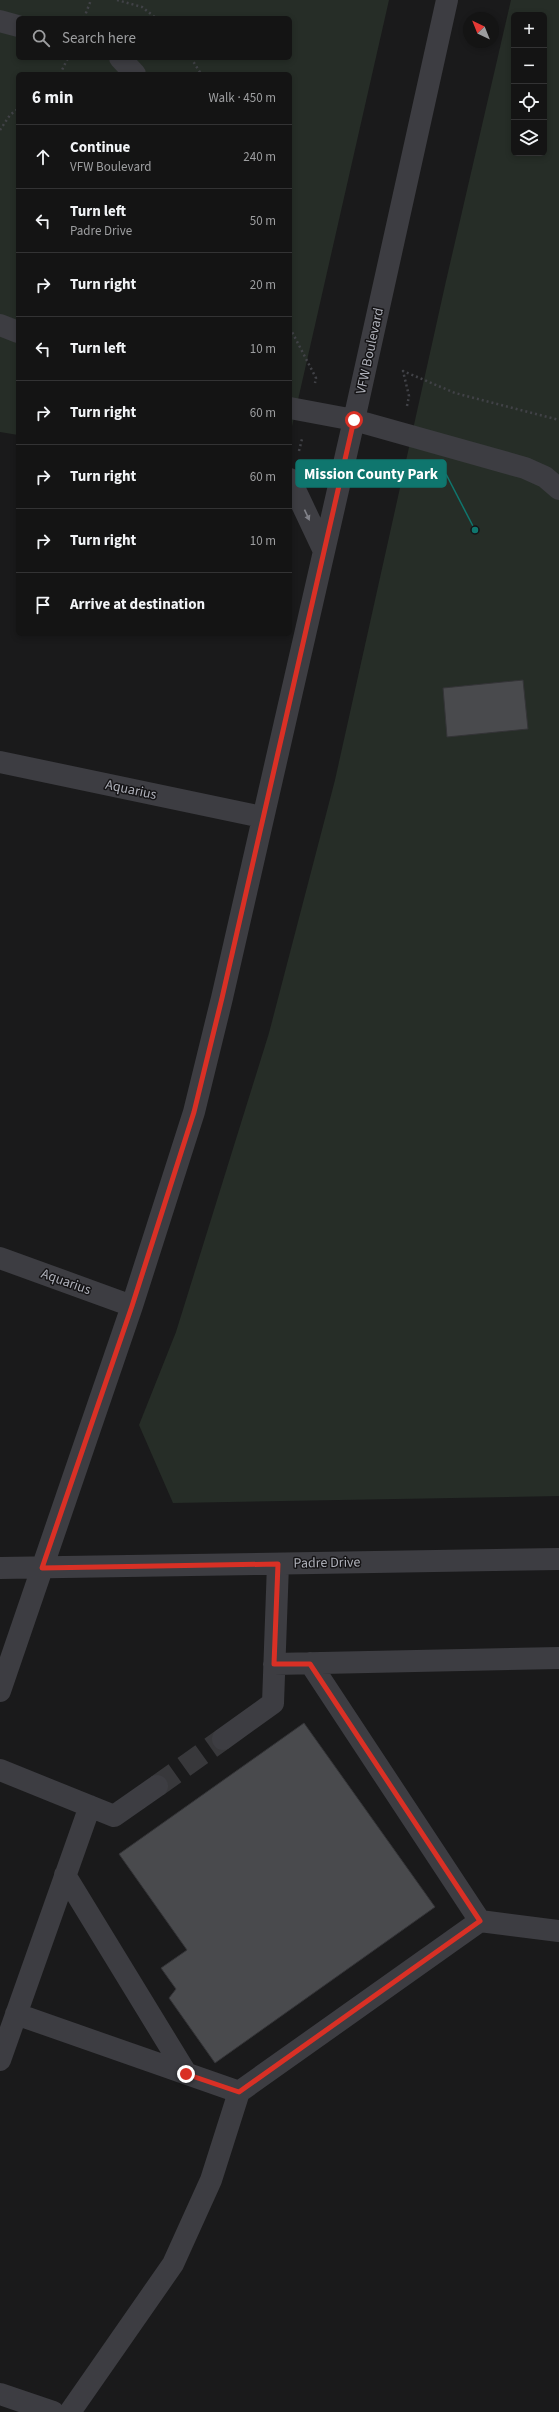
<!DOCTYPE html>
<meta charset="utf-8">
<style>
body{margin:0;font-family:"Source Sans 3",sans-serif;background:#1d1d1d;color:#f1f3f6}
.controls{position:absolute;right:12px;top:12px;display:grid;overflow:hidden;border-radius:6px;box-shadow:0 2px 6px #0003}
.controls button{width:36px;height:36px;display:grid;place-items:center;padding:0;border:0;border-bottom:1px solid #333334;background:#141414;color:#f1f3f6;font:20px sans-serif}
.compass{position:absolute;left:463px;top:12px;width:36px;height:36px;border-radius:50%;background:#141414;box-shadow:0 2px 6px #0003;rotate:317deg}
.stop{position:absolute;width:12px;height:12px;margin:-9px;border:3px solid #d93025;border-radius:50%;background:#fff}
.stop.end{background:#d93025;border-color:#fff;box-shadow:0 1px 4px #0008}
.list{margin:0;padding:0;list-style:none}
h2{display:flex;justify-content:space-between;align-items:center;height:52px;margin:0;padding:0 16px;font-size:17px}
h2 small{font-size:13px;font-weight:400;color:#9d9ea0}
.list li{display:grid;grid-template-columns:26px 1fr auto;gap:12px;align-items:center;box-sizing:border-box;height:64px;padding:0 16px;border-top:1px solid #333334}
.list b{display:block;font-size:15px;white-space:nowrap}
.list p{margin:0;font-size:13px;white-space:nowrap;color:#9d9ea0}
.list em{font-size:13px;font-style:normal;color:#9d9ea0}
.icon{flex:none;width:22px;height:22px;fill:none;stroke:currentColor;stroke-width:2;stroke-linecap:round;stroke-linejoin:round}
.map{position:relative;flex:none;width:559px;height:2412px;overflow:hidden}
.search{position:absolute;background:#141414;box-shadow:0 2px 6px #0003;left:16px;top:16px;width:276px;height:44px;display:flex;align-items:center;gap:10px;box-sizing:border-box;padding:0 14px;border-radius:6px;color:#9d9ea0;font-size:15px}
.panel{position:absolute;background:#141414;box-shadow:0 2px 6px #0003;left:16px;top:72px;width:276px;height:564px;border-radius:6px}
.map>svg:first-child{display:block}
.green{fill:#262d27;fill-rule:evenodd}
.building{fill:#494a4d;stroke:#343437}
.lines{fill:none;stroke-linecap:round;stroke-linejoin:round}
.minor-tunnel{stroke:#38383b;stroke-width:22;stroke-dasharray:22 11;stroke-linecap:butt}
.path{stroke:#414247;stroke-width:2.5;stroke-dasharray:2 3;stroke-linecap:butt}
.minor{stroke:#3d3d42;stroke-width:22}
.oneway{fill:#818289}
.route{stroke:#d93025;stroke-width:5}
.labels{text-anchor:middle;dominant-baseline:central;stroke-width:3;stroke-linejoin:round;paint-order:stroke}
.street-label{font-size:14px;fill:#aeb0b9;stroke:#151416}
.leader{fill:none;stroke:#0f766e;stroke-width:1.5}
.callout-dot{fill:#0f766e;stroke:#151416;stroke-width:1.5}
.callout{fill:#0f766e;stroke:#0f766e;stroke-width:1.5}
.callout-label{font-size:15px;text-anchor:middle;font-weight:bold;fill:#fff}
</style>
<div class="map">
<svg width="559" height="2412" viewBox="0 0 559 2412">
<rect width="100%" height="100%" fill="#1a1a1b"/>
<path class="green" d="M0 0H389L290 435V74H18V435L0 432ZM18 18H290V58H18Z
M511 0H559V1496L173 1503 139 1425 176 1332 269 1033 335 780 446 281ZM514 15H544V153H514Z"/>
<path class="building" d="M523 680 528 729 447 737 443 688Z
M304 1723 435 1907 215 2063 169 1998 176 1989 161 1968 187 1950 119 1854Z"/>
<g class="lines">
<path class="minor-tunnel" d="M157 1786 223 1739"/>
<path class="path" d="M117 0 142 7 156 18
M84 18 91 0
M191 58 201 74
M60 74 68 58
M0 130 10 115 18 109
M290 328 316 378 315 383
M407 406 409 396 403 371 455 393 559 420
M299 451 302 439
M390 482 394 461"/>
<path class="minor" d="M0 21 18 26
M120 58 135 74
M0 325 18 332
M290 408 354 420 525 468 545 477 559 489
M290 479 324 551
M0 762 262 817
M0 1258 132 1306
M0 1568 559 1559
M310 1663 480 1921 559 1931
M274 1664 559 1658
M0 1691 132 1306 194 1112 222 998 354 420 447 0
M223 1739 273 1703 278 1564
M0 1770 114 1816 157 1786
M65 1875 186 2073
M16 2014 239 2092 480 1921
M0 2060 90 1806
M0 2394 53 2412
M70 2412 173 2264 211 2180 239 2092"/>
</g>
<defs><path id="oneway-solid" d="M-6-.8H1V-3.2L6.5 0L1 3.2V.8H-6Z"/></defs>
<use class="oneway" href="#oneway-solid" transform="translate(307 515) rotate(65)"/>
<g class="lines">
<path class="route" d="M186 2074 239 2092 480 1921 310 1664H274L278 1564 42 1568 132 1306 194 1112 222 998 354 420"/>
</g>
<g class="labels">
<g class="street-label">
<text transform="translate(370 351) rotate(-78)">VFW Boulevard</text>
<text transform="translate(131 790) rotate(12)">Aquarius</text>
<text transform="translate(66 1282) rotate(20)">Aquarius</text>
<text transform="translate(327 1563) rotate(-1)">Padre Drive</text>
</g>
</g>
<path class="leader" d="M475 530L446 474"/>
<circle class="callout-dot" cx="475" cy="530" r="4"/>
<rect class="callout" x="296" y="460" width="150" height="27" rx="4"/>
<g class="callout-label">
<text x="371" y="479">Mission County Park</text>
</g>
</svg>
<div class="controls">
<button>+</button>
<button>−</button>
<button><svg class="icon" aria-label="locate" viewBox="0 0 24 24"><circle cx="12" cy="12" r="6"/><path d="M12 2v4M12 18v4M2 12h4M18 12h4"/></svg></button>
<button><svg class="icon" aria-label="layers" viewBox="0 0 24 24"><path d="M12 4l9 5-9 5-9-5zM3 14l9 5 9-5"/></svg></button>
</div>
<svg class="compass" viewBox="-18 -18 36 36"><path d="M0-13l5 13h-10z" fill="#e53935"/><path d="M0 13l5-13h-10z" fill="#9d9ea0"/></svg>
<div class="stop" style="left:354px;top:420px"></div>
<div class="stop end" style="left:186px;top:2074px"></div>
<div class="search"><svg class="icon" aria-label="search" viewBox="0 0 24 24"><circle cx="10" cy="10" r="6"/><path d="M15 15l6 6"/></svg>Search here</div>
<section class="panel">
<h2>6 min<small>Walk · 450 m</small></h2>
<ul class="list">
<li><svg class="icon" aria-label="ahead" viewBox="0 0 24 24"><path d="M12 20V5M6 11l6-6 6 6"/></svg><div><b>Continue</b><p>VFW Boulevard</p></div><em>240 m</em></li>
<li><svg class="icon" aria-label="left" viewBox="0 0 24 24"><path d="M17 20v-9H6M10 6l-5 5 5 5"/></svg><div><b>Turn left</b><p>Padre Drive</p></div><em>50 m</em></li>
<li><svg class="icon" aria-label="right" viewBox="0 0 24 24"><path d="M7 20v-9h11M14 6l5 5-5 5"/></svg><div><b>Turn right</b></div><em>20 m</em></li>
<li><svg class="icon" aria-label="left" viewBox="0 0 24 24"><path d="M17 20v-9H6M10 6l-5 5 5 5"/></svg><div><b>Turn left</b></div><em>10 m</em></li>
<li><svg class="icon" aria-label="right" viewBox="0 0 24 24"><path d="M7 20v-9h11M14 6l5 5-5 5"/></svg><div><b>Turn right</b></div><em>60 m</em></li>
<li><svg class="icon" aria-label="right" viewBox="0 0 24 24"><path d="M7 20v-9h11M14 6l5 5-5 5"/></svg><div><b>Turn right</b></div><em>60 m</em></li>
<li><svg class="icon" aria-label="right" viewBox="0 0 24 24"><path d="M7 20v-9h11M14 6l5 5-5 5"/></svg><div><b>Turn right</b></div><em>10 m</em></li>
<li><svg class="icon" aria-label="arrive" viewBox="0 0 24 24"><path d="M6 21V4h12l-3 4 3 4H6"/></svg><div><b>Arrive at destination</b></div></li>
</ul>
</section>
</div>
